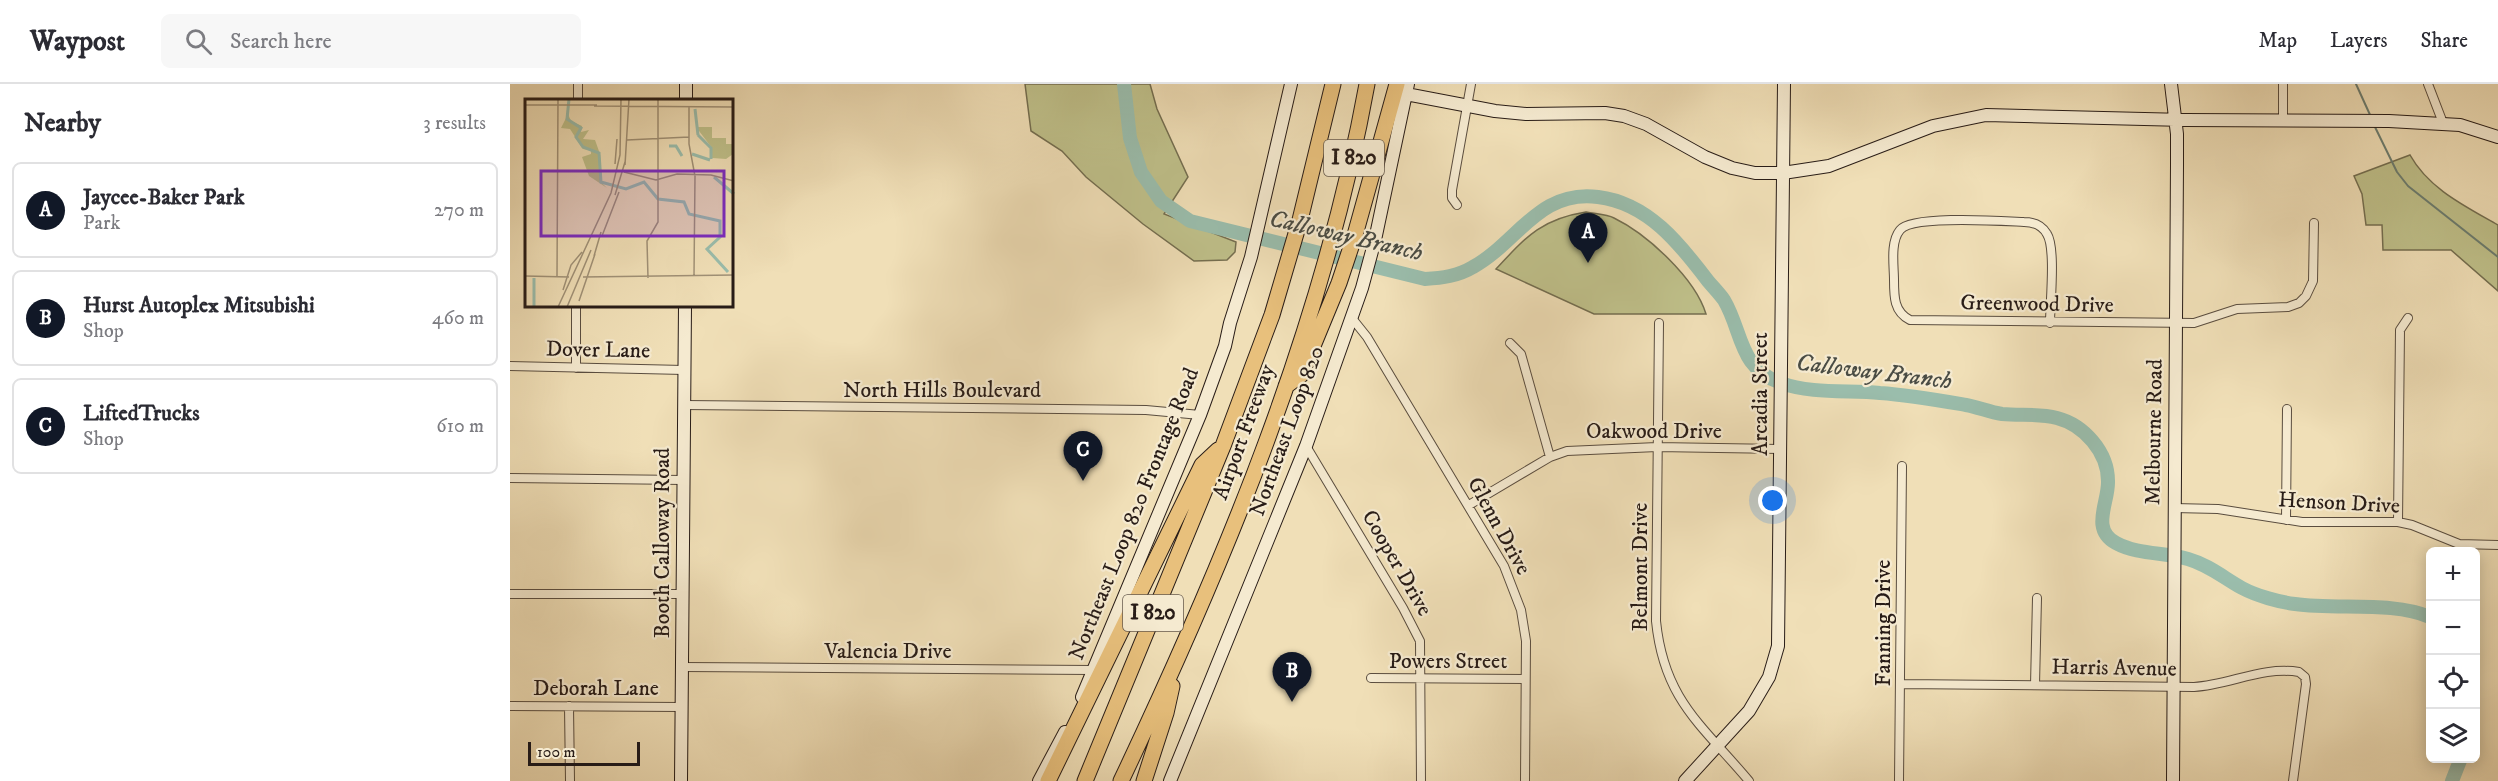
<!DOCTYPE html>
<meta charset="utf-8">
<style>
body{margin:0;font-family:"IM FELL DW Pica",serif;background:#f7f7f7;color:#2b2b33}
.controls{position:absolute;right:18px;bottom:18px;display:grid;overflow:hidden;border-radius:9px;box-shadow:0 3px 15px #0003}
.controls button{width:54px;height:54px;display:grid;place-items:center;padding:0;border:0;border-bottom:2px solid #e1e1e2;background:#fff;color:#2b2b33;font:30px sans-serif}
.scale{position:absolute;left:18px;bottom:15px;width:112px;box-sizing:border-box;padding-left:6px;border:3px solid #281c17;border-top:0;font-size:16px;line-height:21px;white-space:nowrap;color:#281c17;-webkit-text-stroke:4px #f5ead0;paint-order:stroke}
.you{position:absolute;left:1263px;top:417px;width:21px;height:21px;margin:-15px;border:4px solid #fff;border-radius:50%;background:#1a73e8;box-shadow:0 0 0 9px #1a73e833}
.badge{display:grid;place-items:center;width:39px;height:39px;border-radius:50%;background:#111827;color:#fff;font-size:20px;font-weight:700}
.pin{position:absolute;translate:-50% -50px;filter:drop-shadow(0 2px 3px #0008)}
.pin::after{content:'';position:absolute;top:32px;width:21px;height:18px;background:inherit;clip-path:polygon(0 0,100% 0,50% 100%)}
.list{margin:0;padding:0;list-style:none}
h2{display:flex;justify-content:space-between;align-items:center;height:78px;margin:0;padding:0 24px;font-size:26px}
h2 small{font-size:20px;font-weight:400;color:#7c7c81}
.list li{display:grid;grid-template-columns:39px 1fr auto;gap:18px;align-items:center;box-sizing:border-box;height:96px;margin:0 12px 12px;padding:0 12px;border:2px solid #e1e1e2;border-radius:9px}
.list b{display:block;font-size:22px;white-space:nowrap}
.list p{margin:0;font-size:20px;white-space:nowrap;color:#7c7c81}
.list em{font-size:20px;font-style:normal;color:#7c7c81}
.icon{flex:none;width:33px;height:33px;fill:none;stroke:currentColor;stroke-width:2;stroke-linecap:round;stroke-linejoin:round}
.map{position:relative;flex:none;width:1988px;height:697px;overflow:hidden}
header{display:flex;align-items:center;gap:36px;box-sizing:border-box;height:84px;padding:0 30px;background:#fff;border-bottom:2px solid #e1e1e2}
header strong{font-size:28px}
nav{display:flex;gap:33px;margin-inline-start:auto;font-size:21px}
.search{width:420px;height:54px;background:#f7f7f7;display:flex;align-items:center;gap:15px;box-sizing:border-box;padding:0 21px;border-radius:9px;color:#7c7c81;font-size:22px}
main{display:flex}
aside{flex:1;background:#fff}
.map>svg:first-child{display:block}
.green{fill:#bfc08a;stroke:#746e50;stroke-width:1.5}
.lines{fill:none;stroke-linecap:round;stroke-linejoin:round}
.stream{stroke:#6c7d70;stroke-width:2}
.river{stroke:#9abdac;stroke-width:14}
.street-casing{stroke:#5a4d3f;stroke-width:10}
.secondary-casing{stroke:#281c17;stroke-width:14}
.highway-casing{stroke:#281c17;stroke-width:17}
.street{stroke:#f5ead0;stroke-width:8}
.secondary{stroke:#f5ead0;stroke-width:12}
.highway{stroke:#e8c07c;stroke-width:15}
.labels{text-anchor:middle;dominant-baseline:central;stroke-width:4.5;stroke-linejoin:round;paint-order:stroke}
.shield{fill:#f5ead0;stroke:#665a4e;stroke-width:1.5}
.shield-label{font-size:21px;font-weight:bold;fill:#281c17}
.street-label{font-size:22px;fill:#281c17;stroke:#f5ead0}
.water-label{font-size:24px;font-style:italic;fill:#4a4c44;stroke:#f5ead0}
.inset-river{fill:none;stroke:#9abdac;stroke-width:3}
.inset-road{fill:none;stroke:#a09177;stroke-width:1.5}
.view{fill:#7b2cbf;fill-opacity:0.15;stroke:#7b2cbf;stroke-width:3}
.inset-edge{fill:none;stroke:#281c17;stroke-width:3}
</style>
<header>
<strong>Waypost</strong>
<div class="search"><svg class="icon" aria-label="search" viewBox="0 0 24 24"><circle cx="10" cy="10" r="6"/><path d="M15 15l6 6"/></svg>Search here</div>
<nav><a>Map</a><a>Layers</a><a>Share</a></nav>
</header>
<main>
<aside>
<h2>Nearby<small>3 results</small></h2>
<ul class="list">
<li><span class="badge">A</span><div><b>Jaycee-Baker Park</b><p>Park</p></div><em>270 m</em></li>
<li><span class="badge">B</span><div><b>Hurst Autoplex Mitsubishi</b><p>Shop</p></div><em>460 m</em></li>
<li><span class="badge">C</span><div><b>LiftedTrucks</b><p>Shop</p></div><em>610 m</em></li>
</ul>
</aside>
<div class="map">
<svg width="1988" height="697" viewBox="0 0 1988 697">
<rect width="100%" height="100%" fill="#f0dfb7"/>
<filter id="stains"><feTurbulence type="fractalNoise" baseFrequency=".00333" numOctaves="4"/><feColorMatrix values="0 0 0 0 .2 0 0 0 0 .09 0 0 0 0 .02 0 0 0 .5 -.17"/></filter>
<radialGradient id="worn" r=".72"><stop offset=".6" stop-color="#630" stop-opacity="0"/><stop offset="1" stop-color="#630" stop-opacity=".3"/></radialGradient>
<path class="green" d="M515 0H640L647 25 678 93 654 130 726 158 725 168 717 176 684 177 633 140 576 93 552 67 521 47Z
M1900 71C1919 105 1955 122 1988 141V207L1941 166H1873L1872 141H1856L1852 110 1844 92Z
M1076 128C1085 130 1096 130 1104 134 1137 150 1185 194 1196 230H1084L986 185C1016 153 1031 135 1076 128Z"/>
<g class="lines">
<path class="stream" d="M1846 0 1861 33
M1864 41 1887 88 1898 102 1988 173"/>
<path class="river" d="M614 0 620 54 631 88 651 117 680 137 915 195C932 194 948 192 963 183 1007 159 1029 105 1088 113 1138 119 1170 160 1198 197 1203 203 1209 209 1214 216 1233 248 1228 284 1271 299 1301 310 1338 306 1370 309 1399 311 1427 316 1456 321 1468 323 1479 328 1492 330 1510 332 1528 329 1547 334 1574 341 1598 368 1598 397 1599 418 1580 445 1606 459 1628 471 1654 468 1678 475 1699 481 1714 494 1732 504 1747 512 1769 518 1785 520 1827 526 1883 517 1920 533
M1942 697 1951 674"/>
<g class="street-casing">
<path id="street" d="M1773 0V37
M1918 0 1933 39
M68 16V0
M947 121 942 114V106L961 0
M841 233 857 253 994 482 1011 526 1016 557 1015 697
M1149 239 1146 537C1154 616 1192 641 1239 697
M1540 239C1540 220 1546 164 1537 150 1532 141 1523 138 1514 138 1491 137 1402 131 1390 146 1380 158 1384 182 1384 196 1384 213 1384 228 1400 236L1684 239 1727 225 1778 223 1789 219 1796 212 1803 197 1804 139
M1000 259 1011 270 1040 373
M0 282 174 286
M66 284V222
M174 321 636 326 690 331
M796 362 893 524 910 557 911 697
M0 394 174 396
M959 421 1040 373 1057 367 1147 363 1271 365
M1664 424 1708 425 1792 438H1888L1902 441 1949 460 1988 461
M1776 436 1777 325
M1888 438 1890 246 1898 234
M0 510H173
M172 583 583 586
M861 594 1015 595
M1391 600 1684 603C1720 601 1752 582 1789 588L1795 593 1796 600 1783 697
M1525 601 1527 514
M0 622 172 623
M59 622 60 697
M1389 697 1392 382"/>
</g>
<g class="secondary-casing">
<path id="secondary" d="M1661 0 1667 50V81L1663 697
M896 10 985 27 1016 30 1095 29 1114 32 1136 40 1195 73 1222 84 1245 89H1273L1319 82 1423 42 1476 31 1675 36 1879 37 1950 41 1988 53
M176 16V0
M572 613 690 331 715 262 720 239 741 173 781 0
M171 697 175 222
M529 697 555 648
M660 697 796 362 852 204 865 156 898 0
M1175 697 1239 627 1259 593 1268 562 1274 0"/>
</g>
<g class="highway-casing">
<path id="highway" d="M776 302 791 291 829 199 845 151 887 0
M538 697 692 381 708 366
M575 697 713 362 762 231 790 136 823 0
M611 697C716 475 813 243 857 0
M634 697 656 629 662 602"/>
</g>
<use href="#street" class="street"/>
<use href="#secondary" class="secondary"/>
<use href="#highway" class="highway"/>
</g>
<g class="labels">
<g class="shield">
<rect x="814" y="56" width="60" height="36" rx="4.5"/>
<rect x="613" y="511" width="60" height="36" rx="4.5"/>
</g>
<g class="shield-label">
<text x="844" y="74">I 820</text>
<text x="643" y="529">I 820</text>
</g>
<g class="street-label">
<text transform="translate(1527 220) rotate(1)">Greenwood Drive</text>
<text transform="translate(88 266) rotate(1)">Dover Lane</text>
<text x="432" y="306">North Hills Boulevard</text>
<text transform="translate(1250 310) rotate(-90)">Arcadia Street</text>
<text transform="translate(777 347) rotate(-70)">Northeast Loop 820</text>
<text x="1144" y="347">Oakwood Drive</text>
<text transform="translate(734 348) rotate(-70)">Airport Freeway</text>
<text transform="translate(1644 348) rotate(-89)">Melbourne Road</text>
<text transform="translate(1829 419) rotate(3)">Henson Drive</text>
<text transform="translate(624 430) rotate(-68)">Northeast Loop 820 Frontage Road</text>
<text transform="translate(989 442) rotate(61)">Glenn Drive</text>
<text transform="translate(152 459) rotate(-90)">Booth Calloway Road</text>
<text transform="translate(887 479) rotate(60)">Cooper Drive</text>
<text transform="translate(1130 483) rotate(-90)">Belmont Drive</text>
<text transform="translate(1373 539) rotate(-90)">Fanning Drive</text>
<text x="378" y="567">Valencia Drive</text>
<text x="938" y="577">Powers Street</text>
<text transform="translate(1604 584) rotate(1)">Harris Avenue</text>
<text x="86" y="604">Deborah Lane</text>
</g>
<g class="water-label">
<text transform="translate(836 152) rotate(13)">Calloway Branch</text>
<text transform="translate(1364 288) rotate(7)">Calloway Branch</text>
</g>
</g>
<g transform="translate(15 15)">
<rect width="208" height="208" fill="#f0dfb7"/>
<path d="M43 15 46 22 57 27 56 33 64 31 58 40 70 41 75 55 77 84 82 89 64 77 57 58 66 55V51L58 50 45 30 36 29ZM171 28H187V39H201V45H208V55L201 60 187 59V49Z" fill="#bfc08a"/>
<path class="inset-river" d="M44 0 42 20 56 29 51 38 58 48 74 54 76 83 101 90 119 83 133 100 159 103 164 115 195 122V138L182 150 203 173M170 10 173 36M173 36 186 49V60M144 47H151L157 57M167 55 185 61M189 78 209 95M9 179V208"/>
<path class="inset-road" d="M0 6H72M69 7 209 8M164 8V45L170 77 169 177M102 41 164 38M90 65 92 40M100 66 104 0M99 73 131 81 152 75 186 76 209 82M90 96 100 63M77 137 94 93M69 157 76 133M0 177 44 178M32 178 33 0M58 178 209 176M123 179 122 142 133 123V0M38 191 46 166 57 153M54 202 70 155M33 208 86 94 95 56 96 0M42 208 66 151"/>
<path class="view" d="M16 72H199V137H16Z"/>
<rect width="208" height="208" class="inset-edge"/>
</g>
<rect width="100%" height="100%" filter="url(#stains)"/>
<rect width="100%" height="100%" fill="url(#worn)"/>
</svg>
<div class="controls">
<button>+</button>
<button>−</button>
<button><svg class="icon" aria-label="locate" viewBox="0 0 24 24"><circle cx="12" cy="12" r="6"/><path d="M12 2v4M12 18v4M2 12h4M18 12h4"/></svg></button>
<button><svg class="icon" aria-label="layers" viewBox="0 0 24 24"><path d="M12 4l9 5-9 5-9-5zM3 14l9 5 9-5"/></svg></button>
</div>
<div class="scale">100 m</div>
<div class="you"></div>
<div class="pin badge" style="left:1078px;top:179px">A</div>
<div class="pin badge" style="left:782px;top:618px">B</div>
<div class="pin badge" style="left:573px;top:397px">C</div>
</div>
</main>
